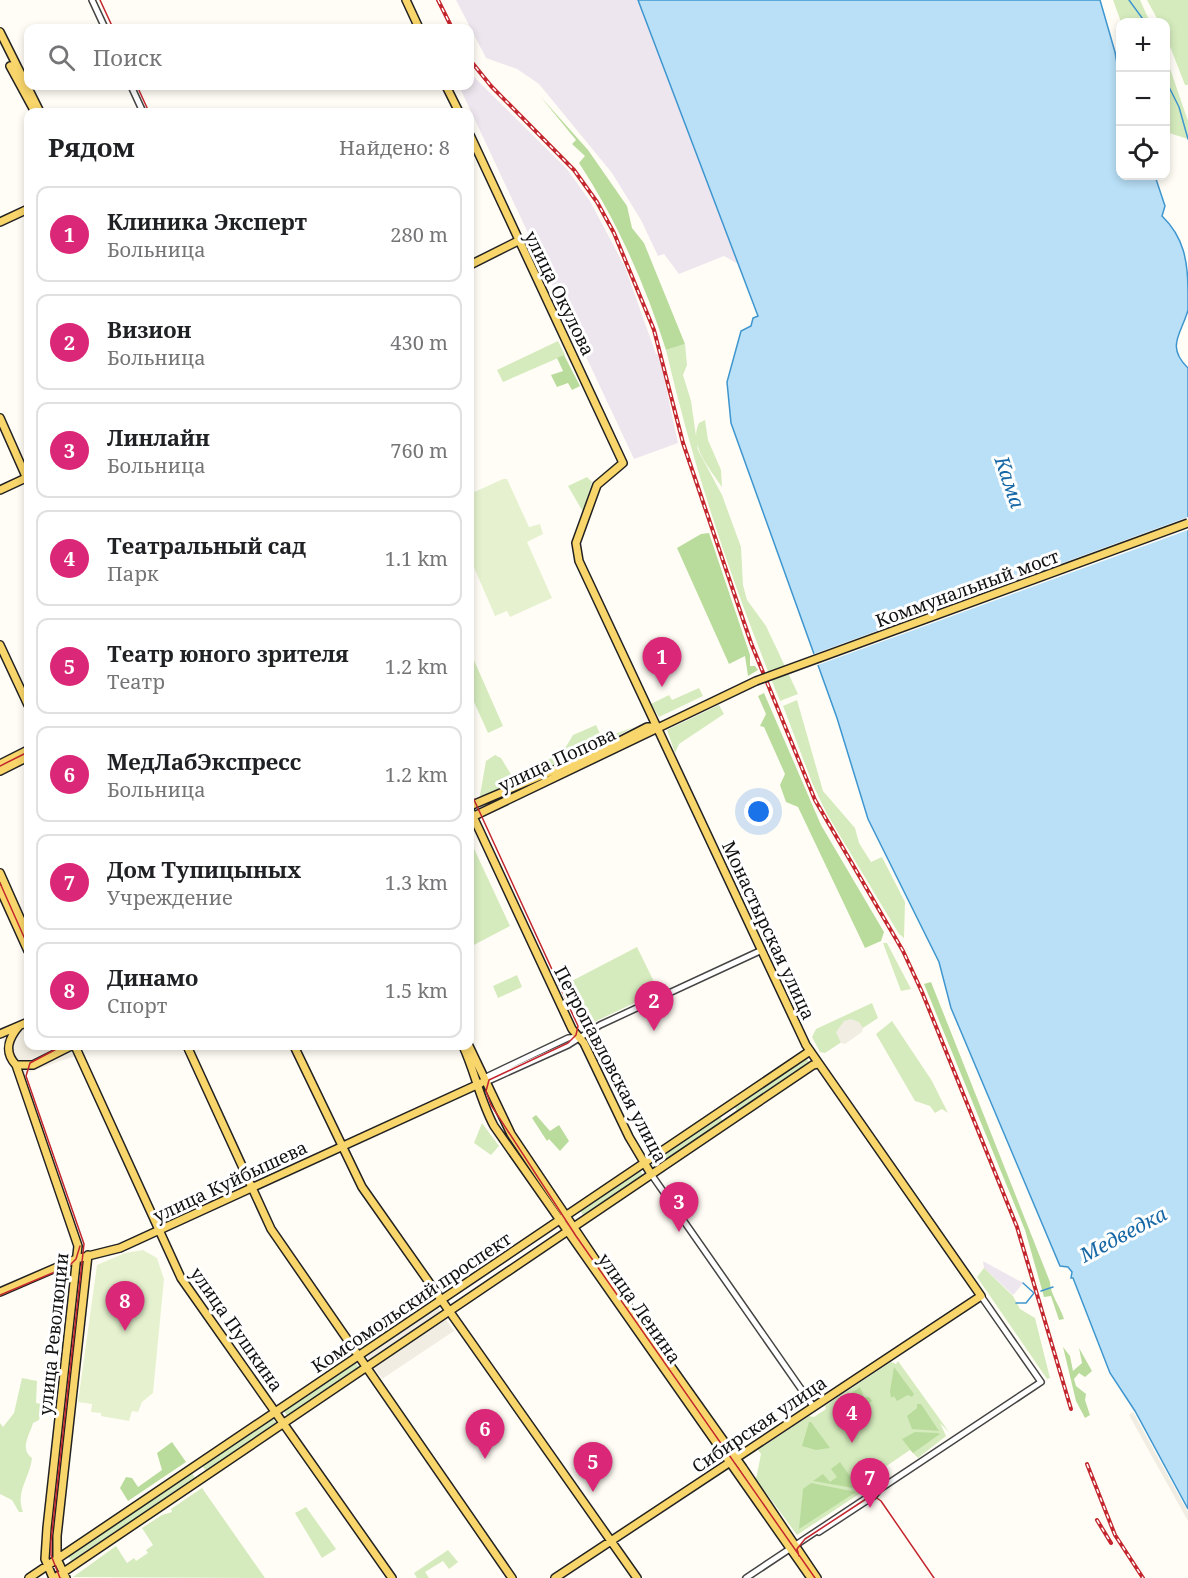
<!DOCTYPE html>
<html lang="ru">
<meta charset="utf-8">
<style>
body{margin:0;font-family:"Noto Serif",serif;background:#f6f6f6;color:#202124}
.controls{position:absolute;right:18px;top:18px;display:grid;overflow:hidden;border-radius:12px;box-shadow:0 3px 9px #0003}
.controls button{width:54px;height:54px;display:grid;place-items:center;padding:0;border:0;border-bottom:2px solid #e0e0e0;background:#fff;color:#202124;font:30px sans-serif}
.you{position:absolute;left:759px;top:812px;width:21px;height:21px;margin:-15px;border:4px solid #fff;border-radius:50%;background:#1a73e8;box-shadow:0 0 0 9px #1a73e833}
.badge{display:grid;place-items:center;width:39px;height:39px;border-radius:50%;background:#db2777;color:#fff;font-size:20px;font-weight:700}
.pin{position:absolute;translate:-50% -50px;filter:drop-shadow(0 2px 3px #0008)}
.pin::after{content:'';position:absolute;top:32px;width:21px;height:18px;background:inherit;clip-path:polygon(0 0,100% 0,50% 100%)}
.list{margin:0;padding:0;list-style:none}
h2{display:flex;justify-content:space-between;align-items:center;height:78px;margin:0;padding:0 24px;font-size:26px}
h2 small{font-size:20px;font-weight:400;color:#757577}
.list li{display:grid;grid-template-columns:39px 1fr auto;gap:18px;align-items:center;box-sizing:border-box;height:96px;margin:0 12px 12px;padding:0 12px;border:2px solid #e0e0e0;border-radius:12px}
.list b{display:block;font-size:22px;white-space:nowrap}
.list p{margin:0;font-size:20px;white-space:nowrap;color:#757577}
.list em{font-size:20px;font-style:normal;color:#757577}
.icon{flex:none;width:33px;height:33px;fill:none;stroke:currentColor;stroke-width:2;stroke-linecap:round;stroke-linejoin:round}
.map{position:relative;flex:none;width:1188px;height:1578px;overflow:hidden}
.search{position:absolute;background:#fff;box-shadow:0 3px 9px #0003;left:24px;top:24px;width:450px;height:66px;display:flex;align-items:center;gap:15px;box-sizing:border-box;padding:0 21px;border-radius:12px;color:#757577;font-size:22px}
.panel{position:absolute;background:#fff;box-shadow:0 3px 9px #0003;left:24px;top:108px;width:450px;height:942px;border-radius:12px}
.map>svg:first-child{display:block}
.industrial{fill:#eee6ef}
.green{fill:#d5ebbd}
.forest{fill:#b9dc9c}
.pitch{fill:#e6f2cf}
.plaza{fill:#f1ede2}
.water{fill:#b9e0f7;stroke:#3f96cf;stroke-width:1.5}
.pier{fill:#fffdf5}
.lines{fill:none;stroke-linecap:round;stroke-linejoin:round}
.stream{stroke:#3f96cf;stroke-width:1.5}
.minor-casing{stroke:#444;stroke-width:8}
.major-casing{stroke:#222;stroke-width:10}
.minor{stroke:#fff;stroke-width:5}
.major{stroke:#f9d66b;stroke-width:7}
.tram{stroke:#c4262e;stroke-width:1.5}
.rail-casing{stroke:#c4262e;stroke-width:4}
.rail{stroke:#fff;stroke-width:1.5;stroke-dasharray:4.5;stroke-linecap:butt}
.major-bridge-casing{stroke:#222;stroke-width:10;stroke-linecap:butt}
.major-bridge{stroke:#f9d66b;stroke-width:7}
.labels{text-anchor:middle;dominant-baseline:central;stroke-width:6;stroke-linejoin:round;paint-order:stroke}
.street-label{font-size:18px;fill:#111;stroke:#fff}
.water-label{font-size:20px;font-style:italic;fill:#1768a6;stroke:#fff}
</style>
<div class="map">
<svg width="1188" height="1578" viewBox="0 0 1188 1578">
<rect width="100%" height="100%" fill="#fffdf5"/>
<path class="industrial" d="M456 0H638L738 264 724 256 679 274 664 254 658 256 641 220 612 173 539 84 517 69 486 58Z
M470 73 567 169 590 201 625 267 656 354H659L678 443 634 459 459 86H470Z
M983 1261 1023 1283 1015 1293 1013 1295 984 1268Z"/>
<path class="green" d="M1113 0H1140L1150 22H1121Z
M1147 0H1188V85H1185L1166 36V22H1159Z
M1166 57 1188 121V139L1166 132Z
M558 341 565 355 503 382 497 370Z
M685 344 687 365 683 375 691 401 698 450 722 495 741 547 743 585 747 600 766 626 798 694 780 701C733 586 694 471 666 350Z
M705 420 708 440 721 470 722 487C711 470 688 445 699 423Z
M587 477 592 482 583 512 568 486Z
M473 658 503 726 488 733 470 693V660Z
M699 688 703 696 659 717 651 704 669 695 672 700Z
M797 700 823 791 855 828 859 843 871 862 882 857 905 902 904 938 899 934 827 814 813 785 783 706Z
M719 705 724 714 679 744 675 753 667 730Z
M596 725 601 736 564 750 573 735Z
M634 727 575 758 482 798 480 795 486 761 495 755 501 758 512 776 562 753Z
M470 840 510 926 470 947Z
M883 943H887L911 989 901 991Z
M637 947 657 988 655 993 588 1025 582 1023 564 985Z
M517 975 522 987 498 998 493 986Z
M872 1003 878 1018 825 1053 820 1052 812 1037 816 1029Z
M892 1021 932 1081 948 1113 942 1109 935 1113 930 1106 915 1101 876 1034Z
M806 1058 810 1063 737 1111 734 1106Z
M720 1116 723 1122 654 1167 651 1162Z
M482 1123 499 1146 491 1155 474 1143Z
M640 1170 643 1175 583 1215 580 1210Z
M984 1268 1013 1296 1020 1309 1035 1318 1050 1378 1047 1379 977 1277Z
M898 1361 949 1432 940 1423 946 1436 918 1458 910 1450 885 1467 889 1474 879 1480 875 1479 862 1488V1492L797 1535 756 1479 761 1454 758 1450 809 1416 814 1417 826 1409 825 1406 891 1362 896 1364Z
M355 1362 359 1367 287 1416 284 1411Z
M22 1378 37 1381 36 1403 41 1404 39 1420 33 1423C30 1435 19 1448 32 1458 30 1478 15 1491 23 1512H19L12 1500 0 1494V1423L3 1427 14 1413Z
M272 1418 276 1423 206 1471 202 1466Z
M192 1473 195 1478 71 1561 68 1556Z
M202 1488 265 1578 73 1577 116 1546 127 1563 134 1558 136 1561 148 1553 146 1550 153 1545 142 1528 162 1515 172 1512 171 1509Z
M306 1507 336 1549 322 1558 295 1513Z
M448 1550 458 1562 449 1569 443 1561 425 1572 429 1578H417L414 1573Z"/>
<path class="forest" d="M540 96 588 150 627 206 632 228 644 243 685 344 666 350C645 284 617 221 579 163L585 156 572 144 576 140Z
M564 355 580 386 572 390 568 383 557 387 551 375 563 371 557 358Z
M709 533 750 655V666H755L758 670 748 676 745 656 729 664 677 548 701 534Z
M764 693 821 825 884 932 881 941 865 948 798 807 786 802 780 785 785 774 764 727 760 726 766 714 758 696Z
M931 982 1050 1282C1050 1294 1060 1306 1064 1319L1059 1320 1051 1296 1044 1297 1025 1230 924 984Z
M536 1115 550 1131 559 1125 569 1141 560 1151 549 1139 547 1141 532 1118Z
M1063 1347 1070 1356 1073 1371 1082 1363 1079 1348 1092 1371 1085 1377 1079 1373 1074 1379 1076 1386 1086 1394 1085 1400 1090 1415 1085 1418 1076 1401Z
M894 1367 914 1394 912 1397 908 1395 897 1401 894 1396 891 1398 890 1391Z
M860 1387 864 1397H869L872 1401 854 1414 856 1407 847 1408 835 1404Z
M917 1404H921L939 1431 912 1429 907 1416 917 1408Z
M809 1422H811L830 1448 816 1450 802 1446Z
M915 1432 938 1433 940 1434 913 1453 902 1439Z
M172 1442 186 1462 128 1501 120 1488 126 1477 132 1478 138 1487 162 1470 157 1453Z
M840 1462 859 1489 813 1481 823 1474 830 1482 837 1477 831 1469Z
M811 1483 856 1492 799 1529 803 1489Z"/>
<path class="pitch" d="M503 479H507L529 527 540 524 543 534 527 542 552 598 510 617 507 611 495 616 470 558V494Z
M143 1250 157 1258 164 1279 153 1393 142 1402 138 1412 132 1411 129 1421 101 1416V1413L91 1412 92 1404 78 1402 97 1265 125 1253Z"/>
<path class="plaza" d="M28 1016V1046H77L80 1054 16 1077 0 1030Z
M851 1019 859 1022 863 1028 862 1032 845 1044 841 1043 836 1032 844 1021Z
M424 1288 454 1331 382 1379 353 1337Z
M1133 1412 1188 1512V1521L1129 1415Z"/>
<path class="water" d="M638 0H1100L1115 52 1120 82V176H1155L1165 206 1162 216C1184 237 1188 262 1188 291 1188 297 1188 304 1188 310 1182 333 1165 346 1188 368V1509L1135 1411 1110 1373 1073 1278H1071L1072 1272 1068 1267 1060 1266 951 1008 939 962 868 819 837 718 731 423 727 382 741 331 751 326 753 318 758 316Z"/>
<path class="pier" d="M1188 517V530L815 666 811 655Z"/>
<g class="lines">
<path class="stream" d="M1129 0 1145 22
M1166 64V81L1179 107 1188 139
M1041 1291 1053 1287
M1016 1303H1026L1034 1293 1023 1283"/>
<g class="minor-casing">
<path id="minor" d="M92 0 105 28
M131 86 143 112
M484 1078 568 1038 579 1037
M486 1082 568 1045 600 1025 762 950
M651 1174 813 1406
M819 1532 874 1496 879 1490
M746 1578 1041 1382 981 1296"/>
</g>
<g class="major-casing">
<path id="major" d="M406 0 419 28
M0 32 40 112
M10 66 35 112
M446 86 459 112
M470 135 623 463 597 485 576 543 579 561 806 1045 981 1296 555 1578
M0 222 28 209
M470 265 518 241
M0 418 28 481
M0 490 28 477
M0 645 28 705
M0 764 28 750
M0 771 28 757
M470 806 606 748 647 727H657
M470 810 572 1029 584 1043 629 1137 651 1174
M470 818 756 681
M0 873 28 936
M0 889 28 951
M19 1026C9 1038 3 1051 16 1065H33L71 1046
M0 1034 28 1022
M75 1046 181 1278 392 1578
M187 1046 271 1229 512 1578
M294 1046 362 1187 637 1578
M463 1046C475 1072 480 1100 494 1126L811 1578
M469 1046 511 1134 601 1268 743 1468 817 1578
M16 1065 78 1246 47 1528 45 1559 53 1578
M0 1292 76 1259 120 1248 481 1083
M29 1578 810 1051
M55 1578 813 1065 818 1064
M66 1578 57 1559V1536L88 1255"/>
</g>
<use href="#minor" class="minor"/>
<use href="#major" class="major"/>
<path class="tram" d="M100 0 113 28
M137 86 149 112
M0 766 28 752
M470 791 578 1026 576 1035 568 1043 489 1080 486 1091 491 1105 576 1236 815 1578
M0 883 28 946
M0 1295 69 1266 76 1259 80 1246
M799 1556 797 1549 805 1539 866 1499 874 1496 881 1501 934 1578
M60 1578 51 1555V1541L84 1244 26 1076 30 1063 62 1046"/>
<g class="rail-casing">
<path id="rail" d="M438 0 452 28
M470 60 491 86 574 170 597 202 614 233 654 330 683 443 751 643 815 800 903 951 922 992 1017 1227 1071 1409
M1087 1464 1115 1535 1143 1578
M1097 1520 1111 1543"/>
</g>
<use href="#rail" class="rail"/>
<g class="major-bridge-casing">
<path id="major-bridge" d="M756 681 1188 523"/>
</g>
<use href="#major-bridge" class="major-bridge"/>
</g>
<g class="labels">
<g class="street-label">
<text transform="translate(560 293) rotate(64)">улица Окулова</text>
<text transform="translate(967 588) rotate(-20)">Коммунальный мост</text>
<text transform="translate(557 759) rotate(-25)">улица Попова</text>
<text transform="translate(769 930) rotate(65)">Монастырская улица</text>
<text transform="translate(611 1064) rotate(62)">Петропавловская улица</text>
<text transform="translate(230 1181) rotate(-25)">улица Куйбышева</text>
<text transform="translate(411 1302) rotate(-34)">Комсомольский проспект</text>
<text transform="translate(640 1308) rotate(55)">улица Ленина</text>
<text transform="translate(237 1329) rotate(55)">улица Пушкина</text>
<text transform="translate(53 1334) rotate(-84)">улица Революции</text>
<text transform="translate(759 1424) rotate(-34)">Сибирская улица</text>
</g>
<g class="water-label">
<text transform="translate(1010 482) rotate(71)">Кама</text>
<text transform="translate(1123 1234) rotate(-28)">Медведка</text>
</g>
</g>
</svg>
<div class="controls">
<button>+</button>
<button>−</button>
<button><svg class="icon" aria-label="locate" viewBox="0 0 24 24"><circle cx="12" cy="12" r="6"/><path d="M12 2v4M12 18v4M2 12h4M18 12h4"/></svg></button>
</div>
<div class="you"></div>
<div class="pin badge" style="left:662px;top:687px">1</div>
<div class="pin badge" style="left:654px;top:1031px">2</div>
<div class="pin badge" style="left:679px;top:1232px">3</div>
<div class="pin badge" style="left:852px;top:1443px">4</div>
<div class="pin badge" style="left:593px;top:1492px">5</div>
<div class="pin badge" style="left:485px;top:1459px">6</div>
<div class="pin badge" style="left:870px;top:1508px">7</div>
<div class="pin badge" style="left:125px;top:1331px">8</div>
<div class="search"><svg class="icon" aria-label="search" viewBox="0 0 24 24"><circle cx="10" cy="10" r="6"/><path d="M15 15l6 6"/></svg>Поиск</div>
<section class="panel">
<h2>Рядом<small>Найдено: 8</small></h2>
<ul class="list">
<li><span class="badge">1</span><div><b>Клиника Эксперт</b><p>Больница</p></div><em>280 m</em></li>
<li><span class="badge">2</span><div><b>Визион</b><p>Больница</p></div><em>430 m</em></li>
<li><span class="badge">3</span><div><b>Линлайн</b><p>Больница</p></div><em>760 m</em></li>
<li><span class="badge">4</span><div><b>Театральный сад</b><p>Парк</p></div><em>1.1 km</em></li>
<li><span class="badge">5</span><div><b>Театр юного зрителя</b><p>Театр</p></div><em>1.2 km</em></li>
<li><span class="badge">6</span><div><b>МедЛабЭкспресс</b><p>Больница</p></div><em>1.2 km</em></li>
<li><span class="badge">7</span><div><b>Дом Тупицыных</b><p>Учреждение</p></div><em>1.3 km</em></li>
<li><span class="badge">8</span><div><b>Динамо</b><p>Спорт</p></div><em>1.5 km</em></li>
</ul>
</section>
</div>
